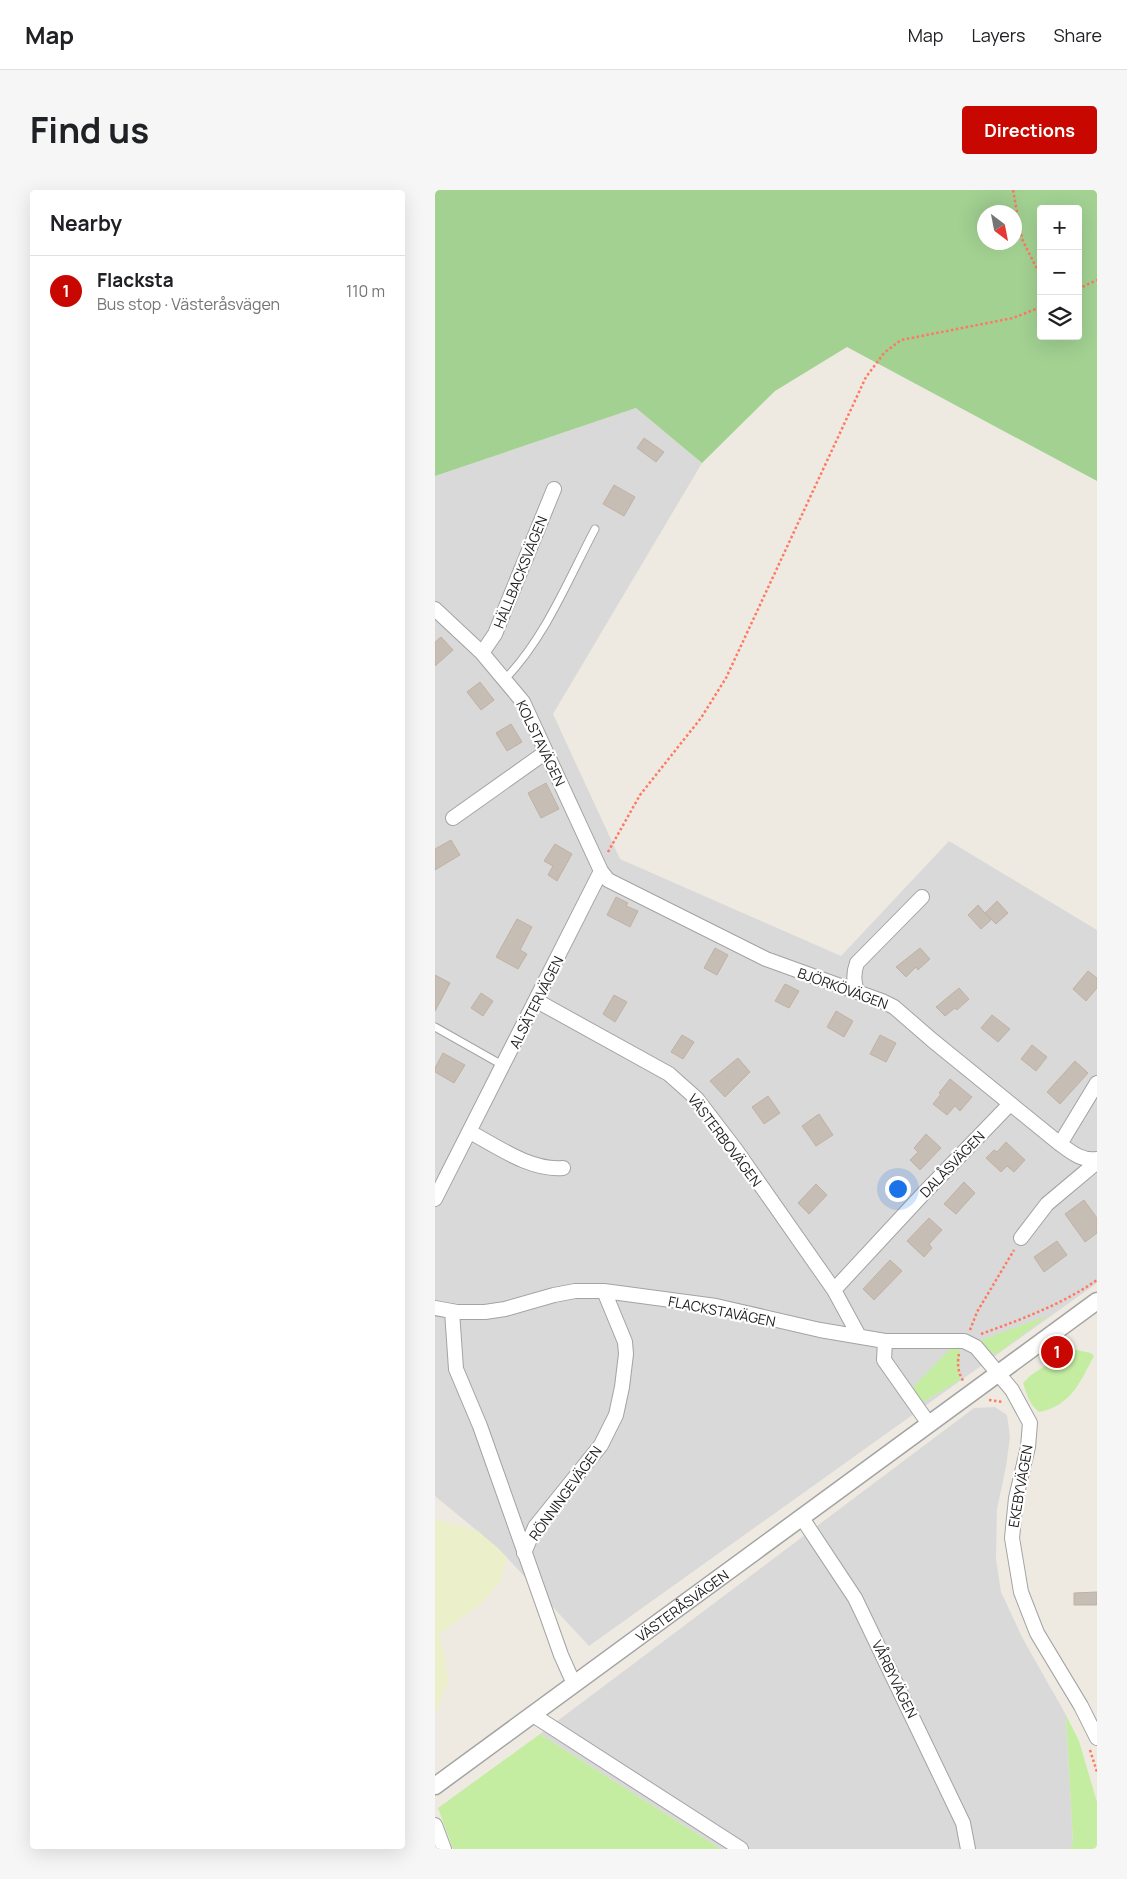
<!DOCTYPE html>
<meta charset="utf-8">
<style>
body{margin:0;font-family:Manrope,sans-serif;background:#f6f6f6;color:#202124}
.controls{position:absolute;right:15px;top:15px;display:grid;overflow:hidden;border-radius:5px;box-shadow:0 5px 20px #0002}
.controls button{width:45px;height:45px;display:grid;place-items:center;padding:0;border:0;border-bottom:1px solid #e0e0e0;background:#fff;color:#202124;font:25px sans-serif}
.compass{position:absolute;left:542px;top:15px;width:45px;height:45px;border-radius:50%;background:#fff;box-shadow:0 5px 20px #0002;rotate:148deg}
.you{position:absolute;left:462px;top:998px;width:18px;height:18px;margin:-12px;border:4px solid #fff;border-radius:50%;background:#1a73e8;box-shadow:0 0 0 8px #1a73e833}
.badge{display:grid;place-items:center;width:32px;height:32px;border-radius:50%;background:#c80800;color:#fff;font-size:16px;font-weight:700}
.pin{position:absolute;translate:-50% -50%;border:2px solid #fff;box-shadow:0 1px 5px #0006}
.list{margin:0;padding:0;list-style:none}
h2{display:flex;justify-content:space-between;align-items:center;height:65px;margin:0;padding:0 20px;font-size:21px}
h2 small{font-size:16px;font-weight:400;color:#757577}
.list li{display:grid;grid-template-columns:32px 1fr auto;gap:15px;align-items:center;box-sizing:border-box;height:70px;padding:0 20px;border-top:1px solid #e0e0e0}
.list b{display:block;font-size:19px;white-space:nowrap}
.list p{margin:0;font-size:16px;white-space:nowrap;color:#757577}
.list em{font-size:16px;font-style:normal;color:#757577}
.icon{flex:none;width:28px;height:28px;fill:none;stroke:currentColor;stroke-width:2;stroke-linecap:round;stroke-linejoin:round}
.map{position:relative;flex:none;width:662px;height:1659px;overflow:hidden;border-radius:5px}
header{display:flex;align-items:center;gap:30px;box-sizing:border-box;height:70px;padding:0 25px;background:#fff;border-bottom:1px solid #e0e0e0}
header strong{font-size:24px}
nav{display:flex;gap:28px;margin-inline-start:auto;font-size:18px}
.intro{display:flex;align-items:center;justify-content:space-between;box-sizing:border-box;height:120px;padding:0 30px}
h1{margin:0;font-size:35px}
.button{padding:12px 22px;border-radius:5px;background:#c80800;color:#fff;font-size:18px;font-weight:700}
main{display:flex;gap:30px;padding:0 30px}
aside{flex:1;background:#fff;border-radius:5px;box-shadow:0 5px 20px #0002}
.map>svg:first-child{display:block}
.residential{fill:#dad9d9}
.farmland{fill:#ebefca}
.grass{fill:#c4eda2}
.forest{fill:#a2d192;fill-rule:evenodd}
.building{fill:#c6bdb4;stroke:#c1b1a2}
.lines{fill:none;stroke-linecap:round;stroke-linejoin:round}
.service-casing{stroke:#a3a3a3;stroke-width:9}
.minor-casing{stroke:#a3a3a3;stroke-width:16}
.tertiary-casing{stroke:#a3a3a3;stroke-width:19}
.path{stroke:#ff7861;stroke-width:2.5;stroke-dasharray:2.5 2.5;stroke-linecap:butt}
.service{stroke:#fff;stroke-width:7}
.minor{stroke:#fff;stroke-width:14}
.tertiary{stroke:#fff;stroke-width:16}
.labels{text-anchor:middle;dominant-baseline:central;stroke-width:4.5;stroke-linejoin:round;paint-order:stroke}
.street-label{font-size:14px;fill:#1c1c1c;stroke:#fff}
</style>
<header>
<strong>Map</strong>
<nav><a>Map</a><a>Layers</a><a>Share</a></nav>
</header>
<div class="intro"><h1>Find us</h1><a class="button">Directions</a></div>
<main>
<aside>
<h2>Nearby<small></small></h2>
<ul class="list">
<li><span class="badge">1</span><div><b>Flacksta</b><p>Bus stop · Västeråsvägen</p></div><em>110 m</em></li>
</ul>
</aside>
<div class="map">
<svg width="662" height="1659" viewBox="0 0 662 1659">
<rect width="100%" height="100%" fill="#efeae1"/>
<path class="residential" d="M201 218 267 273 118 524 185 669 406 766 514 651 662 740V1093L154 1456 63 1358 0 1306V286Z
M560 1217 572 1225 575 1247 571 1277 562 1319 561 1369 566 1402 588 1449 631 1525 638 1652 635 1659H286L105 1544 539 1218Z"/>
<path class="farmland" d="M0 1329 43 1341 72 1367 66 1391 47 1413 4 1444 10 1467 13 1491 0 1524Z"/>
<path class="grass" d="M614 1125 563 1163C554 1165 550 1158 544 1151Z
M516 1158 525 1160 524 1180 525 1190 485 1214 480 1212 479 1196Z
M642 1160 656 1163 659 1166C645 1192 636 1216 604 1222 594 1214 592 1205 588 1193L596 1185 624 1167 630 1172 639 1164 638 1161Z
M631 1525 644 1551 662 1612V1659H635L638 1652Z
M105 1544 286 1659H18L3 1618Z"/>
<path class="forest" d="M0 0H662V291L412 157 340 201 267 273 201 218 0 286ZM606 19H643V146H606ZM550 22H580V52H550Z"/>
<path class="building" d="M209 248 229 262 221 272 202 258Z
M179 295 200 307 189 326 168 314Z
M6 447 18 460 0 476V452Z
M45 492 59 510 46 520 32 502Z
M76 534 87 552 72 561 61 543Z
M111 593 124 619 106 628 93 603Z
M16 650 25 665 0 680V659Z
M120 654 137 664 122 691 113 685 118 676 109 671Z
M181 707 193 713 191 716 203 721 195 737 172 725Z
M562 711 573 723 561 734 550 723Z
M543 715 556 730 546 739 533 725Z
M82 729 97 737 85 760 92 764 83 779 61 767Z
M280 758 293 765 282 785 269 778Z
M485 758 495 769 483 780 481 777 471 787 461 777Z
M653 781 662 788V798L651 811 638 799Z
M0 785 15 793 0 821Z
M350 794 364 801 354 818 340 811Z
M524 798 534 809 522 820 520 818 510 826 501 817Z
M46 803 58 811 48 826 36 818Z
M179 805 192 812 180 832 168 824Z
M401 821 418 831 409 847 392 837Z
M557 825 575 839 563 852 546 838Z
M247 845 259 852 248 869 236 862Z
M445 845 461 853 451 872 435 864Z
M597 855 612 867 601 881 586 869Z
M8 863 30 875 19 893 0 882V878Z
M303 868 315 882 290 907 275 891Z
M640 871 653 883 625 914 612 902Z
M515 889 537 907 525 921 520 916 512 925 498 914 506 904 504 903Z
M333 906 345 923 329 934 317 917Z
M384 924 398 945 381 956 367 936Z
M491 944 506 958 485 980 475 970 483 962 479 958Z
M571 952 590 970 579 982 572 976 566 982 551 968 559 960 562 962Z
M529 992 540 1003 521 1024 509 1014Z
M381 994 392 1005 374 1024 363 1013Z
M649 1010 662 1028V1043L650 1052 630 1024Z
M494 1028 507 1040 494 1054 497 1058 489 1067 472 1051Z
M622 1051 632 1065 609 1082 599 1067Z
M455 1070 467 1081 439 1110 428 1099Z
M662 1402V1415H639V1403Z"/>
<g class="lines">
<g class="service-casing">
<path id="service" d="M70 489C110 448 133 390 160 339
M0 837 69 876"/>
</g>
<g class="minor-casing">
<path id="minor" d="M0 419 47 463 88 512 166 681 173 690 331 769 447 811 459 817 497 850 625 954C637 963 647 971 662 969
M47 463 60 444 119 299
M18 628 111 562
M422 802C419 791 418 784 422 773L487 707
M102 811 234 884 262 909 301 960 399 1100 424 1146
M35 942C63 957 96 981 128 978
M625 954 662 893
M0 1009 166 681
M586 1048 612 1014 662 972
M399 1100 488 1004 575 914
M0 1118 22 1122H50L70 1119 119 1105 140 1101H169L281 1116 385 1140 450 1151H529L541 1157 577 1200 595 1233 593 1257 581 1308 577 1348 586 1402 602 1443 646 1516 662 1548
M17 1121 21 1179 45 1236 126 1465 139 1494
M450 1151 449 1170 494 1234
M367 1328 420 1408 528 1633 533 1659
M89 1363 100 1337 166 1255 181 1225 187 1197 191 1164 190 1152 169 1101
M98 1525 306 1659
M0 1635 9 1659"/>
</g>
<g class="tertiary-casing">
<g id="tertiary">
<path id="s1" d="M0 1596 662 1111"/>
</g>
</g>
<path class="path" d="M578 0 587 49 606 87
M643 99 662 90
M173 662 205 605 266 528 291 488 431 187 449 163 466 150 578 128 606 117
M535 1140 542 1122 579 1060
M546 1144C587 1129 626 1115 662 1090
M524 1164C522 1173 523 1184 529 1192
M554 1210 568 1212
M655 1560 662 1582"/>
<use href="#service" class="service"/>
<use href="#minor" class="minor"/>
<use href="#tertiary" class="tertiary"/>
</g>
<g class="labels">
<g class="street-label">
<text transform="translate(85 382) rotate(-68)">HÄLLBACKSVÄGEN</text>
<text transform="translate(106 553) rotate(64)">KOLSTAVÄGEN</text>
<text transform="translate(408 798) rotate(20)">BJÖRKÖVÄGEN</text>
<text transform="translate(101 812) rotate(-63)">ALSÄTERVÄGEN</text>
<text transform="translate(290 950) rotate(53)">VÄSTERBOVÄGEN</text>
<text transform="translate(517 974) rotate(-46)">DALÅSVÄGEN</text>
<text transform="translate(287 1121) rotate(11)">FLACKSTAVÄGEN</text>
<text transform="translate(585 1296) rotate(-80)">EKEBYVÄGEN</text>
<text transform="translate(130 1303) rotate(-54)">RÖNNINGEVÄGEN</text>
<text stroke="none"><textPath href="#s1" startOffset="306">VÄSTERÅSVÄGEN</textPath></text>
<text transform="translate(460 1489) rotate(64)">VÅRBYVÄGEN</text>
</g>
</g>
</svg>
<div class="controls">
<button>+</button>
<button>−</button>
<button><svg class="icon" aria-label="layers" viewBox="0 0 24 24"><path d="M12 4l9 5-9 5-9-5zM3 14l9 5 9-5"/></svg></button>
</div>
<svg class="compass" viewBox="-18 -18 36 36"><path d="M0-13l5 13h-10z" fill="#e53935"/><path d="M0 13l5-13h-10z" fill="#757577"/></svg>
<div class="you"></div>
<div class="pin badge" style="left:622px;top:1162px">1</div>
</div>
</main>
